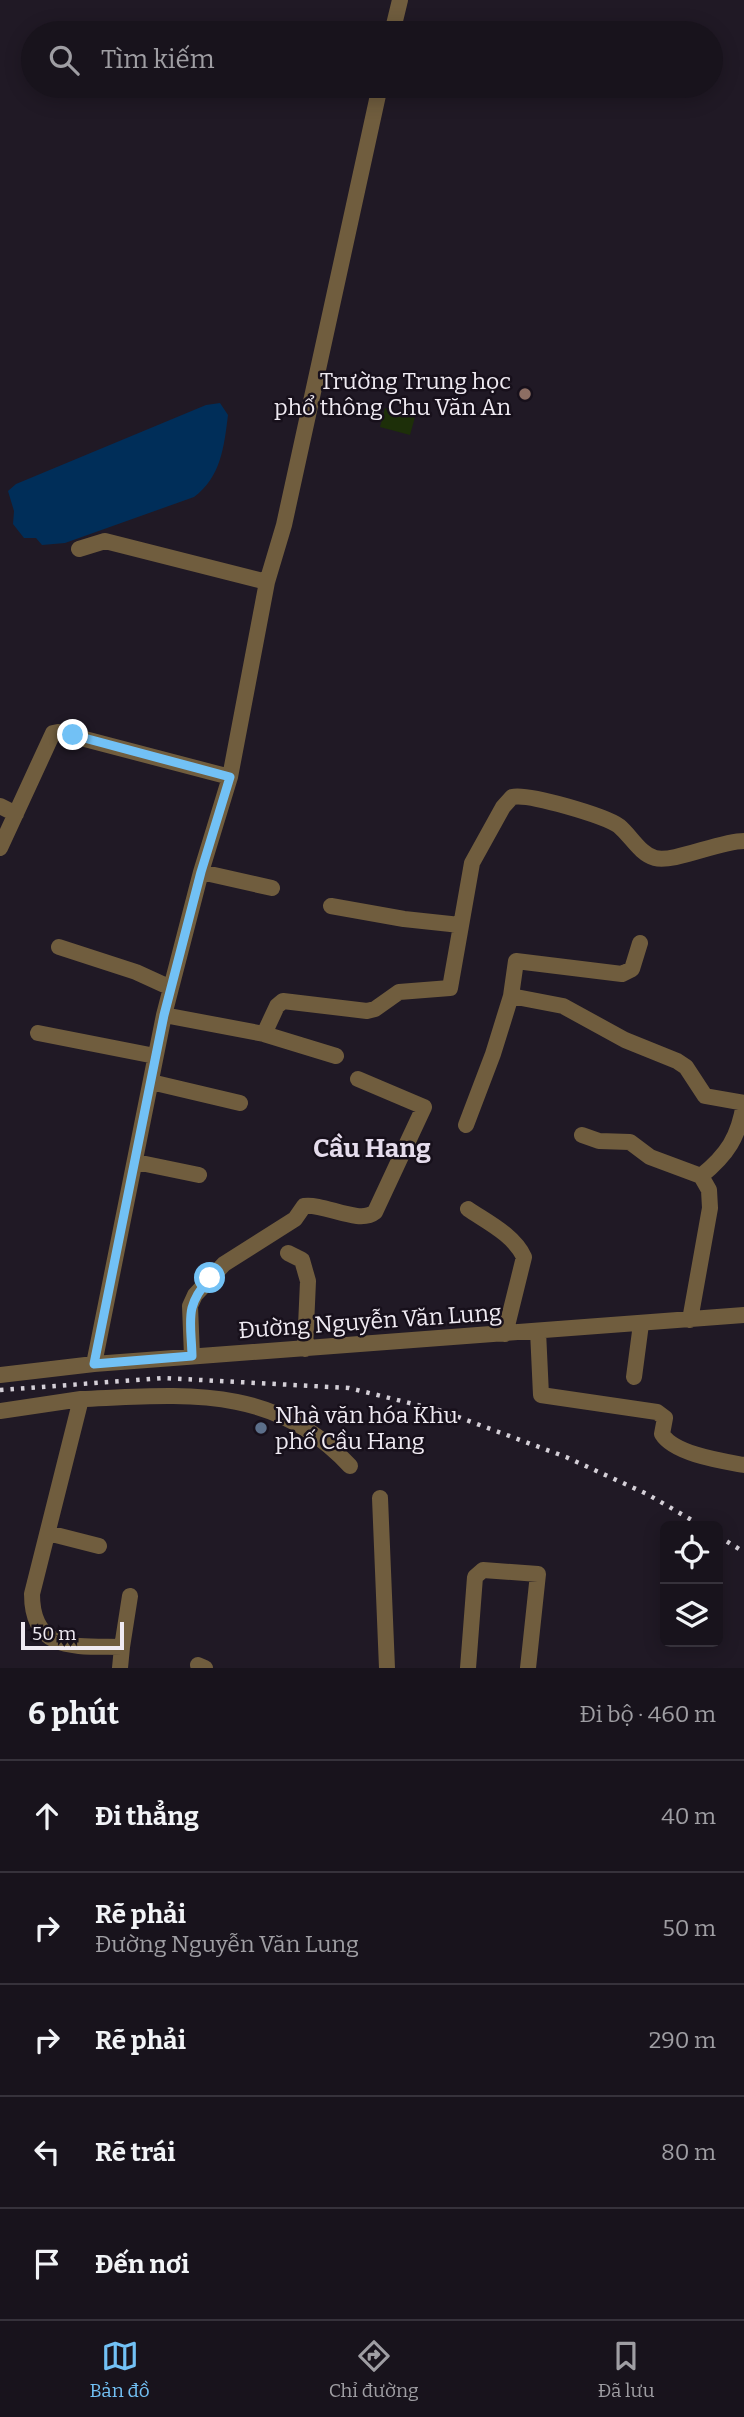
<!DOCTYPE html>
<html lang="vi">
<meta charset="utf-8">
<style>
body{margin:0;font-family:Bitter,serif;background:#252029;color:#f1f3f6}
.controls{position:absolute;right:21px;bottom:21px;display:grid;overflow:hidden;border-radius:10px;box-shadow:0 4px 18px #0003}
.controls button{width:63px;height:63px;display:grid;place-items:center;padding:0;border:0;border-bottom:2px solid #36323b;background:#18131c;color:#f1f3f6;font:35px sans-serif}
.scale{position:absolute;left:21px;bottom:18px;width:103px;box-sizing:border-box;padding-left:7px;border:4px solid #efeaf2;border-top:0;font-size:19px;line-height:24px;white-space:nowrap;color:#efeaf2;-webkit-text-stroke:5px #17101b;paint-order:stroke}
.stop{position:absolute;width:21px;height:21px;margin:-16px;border:5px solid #72c1f5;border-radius:50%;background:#fff}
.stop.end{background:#72c1f5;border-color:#fff;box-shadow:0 2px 7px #0008}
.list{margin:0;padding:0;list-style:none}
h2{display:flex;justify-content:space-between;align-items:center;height:91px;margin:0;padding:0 28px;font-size:30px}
h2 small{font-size:23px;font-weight:400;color:#9f9ea3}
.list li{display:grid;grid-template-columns:46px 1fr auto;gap:21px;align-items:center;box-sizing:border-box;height:112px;padding:0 28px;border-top:2px solid #36323b}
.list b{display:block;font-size:26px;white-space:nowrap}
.list p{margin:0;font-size:23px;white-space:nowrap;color:#9f9ea3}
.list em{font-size:23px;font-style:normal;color:#9f9ea3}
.icon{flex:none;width:38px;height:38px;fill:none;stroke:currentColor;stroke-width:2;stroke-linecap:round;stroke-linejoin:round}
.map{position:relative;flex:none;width:744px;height:1668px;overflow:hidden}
.search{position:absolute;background:#18131c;box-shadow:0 4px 18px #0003;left:21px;right:21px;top:21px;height:77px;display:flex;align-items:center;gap:18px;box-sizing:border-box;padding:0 24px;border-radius:38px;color:#9f9ea3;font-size:26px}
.sheet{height:651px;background:#18131c}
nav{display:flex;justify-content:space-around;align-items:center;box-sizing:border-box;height:98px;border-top:2px solid #36323b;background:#18131c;font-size:19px;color:#9f9ea3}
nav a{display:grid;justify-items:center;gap:4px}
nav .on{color:#72c1f5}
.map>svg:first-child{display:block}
.green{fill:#1d2f09}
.water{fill:#002e59}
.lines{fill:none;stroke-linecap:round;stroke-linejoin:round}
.street{stroke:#705d3e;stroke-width:16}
.rail{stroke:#d4cfd7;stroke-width:4.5;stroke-dasharray:3.5 7;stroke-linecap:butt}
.route{stroke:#72c1f5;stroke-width:9}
.education-dot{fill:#8d6e63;stroke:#17101b;stroke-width:2.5}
.service-dot{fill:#5c6f8a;stroke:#17101b;stroke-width:2.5}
.labels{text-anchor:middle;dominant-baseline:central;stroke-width:5;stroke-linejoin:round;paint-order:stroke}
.poi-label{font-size:23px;fill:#efeaf2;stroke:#17101b;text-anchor:end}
.street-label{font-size:23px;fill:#efeaf2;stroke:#17101b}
.quarter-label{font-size:26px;font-weight:bold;fill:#e5dcec;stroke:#17101b}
</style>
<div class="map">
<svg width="744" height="1668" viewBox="0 0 744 1668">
<rect width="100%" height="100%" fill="#201925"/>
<path class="green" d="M385 408 415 417 410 435 380 427Z"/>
<path class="water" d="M220 403 228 415C224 447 221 477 194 497L65 543 42 545 36 538H24L13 524 14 511 8 491 16 484 206 405Z"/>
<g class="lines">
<path class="street" d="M392 33 400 0
M79 549 105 541 267 582
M0 806 16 814
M0 848 53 733 58 732 230 777
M201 872 272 888
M331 906 404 919 460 925
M640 943 632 969 622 974 516 961 511 996 563 1006 625 1040 677 1061 686 1067 705 1096 744 1103C739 1137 727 1155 701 1176
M59 947 136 972 171 988
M164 1015 264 1034 277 1006 283 1001 367 1011 375 1009 399 992 450 988 472 863 503 807 512 797C529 793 605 816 619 826 631 836 640 854 655 858 674 863 719 841 744 841
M38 1033 155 1056
M264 1034 336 1056
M151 1082 240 1103
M466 1125 493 1054 511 996
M582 1135 599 1141 630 1142 650 1157 701 1176 709 1190 710 1208 690 1320
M136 1162 199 1175
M468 1209C487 1222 514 1235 524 1257L505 1334
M288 1253 302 1260 308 1281 305 1349
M538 1331 541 1395 657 1412 665 1418 662 1434C674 1454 722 1461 744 1465
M192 1356 190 1306 195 1295 224 1264 295 1219 304 1206C324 1203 359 1225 375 1212L424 1107 358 1079
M94 1364 164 1015 201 872 230 777 267 582 284 525 380 86
M0 1375 94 1364 744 1315
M634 1377 641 1324
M0 1411 81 1399
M380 1498 387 1668
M48 1533 99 1546
M130 1596 122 1647C77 1646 32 1653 32 1594L81 1399C183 1395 274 1383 350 1466
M198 1665 205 1668
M120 1668 122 1647
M468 1668 475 1577 483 1570 538 1574 528 1668"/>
<path class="rail" d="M0 1390 164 1378 349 1388 442 1411 566 1457 647 1494 702 1526
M718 1536 744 1552"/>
</g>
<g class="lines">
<path class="route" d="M73 735 230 777 201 872 164 1015 94 1364 192 1356C191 1319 184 1307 210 1278"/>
</g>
<circle class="education-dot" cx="525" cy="394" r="7"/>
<circle class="service-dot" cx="261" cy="1428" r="7"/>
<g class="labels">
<g class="poi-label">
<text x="511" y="381">Trường Trung học<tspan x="511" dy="26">phổ thông Chu Văn An</tspan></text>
<text x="275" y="1415" text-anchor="start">Nhà văn hóa Khu<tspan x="275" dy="26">phố Cầu Hang</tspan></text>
</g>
<g class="street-label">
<text transform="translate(370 1321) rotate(-4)">Đường Nguyễn Văn Lung</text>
</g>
<g class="quarter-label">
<text x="372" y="1148">Cầu Hang</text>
</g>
</g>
</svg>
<div class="controls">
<button><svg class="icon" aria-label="locate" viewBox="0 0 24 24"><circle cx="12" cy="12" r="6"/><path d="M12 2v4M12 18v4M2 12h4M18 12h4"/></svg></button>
<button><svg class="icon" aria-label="layers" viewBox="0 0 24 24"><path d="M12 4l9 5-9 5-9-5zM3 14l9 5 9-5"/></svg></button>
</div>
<div class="scale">50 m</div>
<div class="stop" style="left:210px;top:1278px"></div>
<div class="stop end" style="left:73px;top:735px"></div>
<div class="search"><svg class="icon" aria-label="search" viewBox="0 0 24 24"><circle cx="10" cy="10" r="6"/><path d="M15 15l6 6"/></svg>Tìm kiếm</div>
</div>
<section class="sheet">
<h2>6 phút<small>Đi bộ · 460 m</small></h2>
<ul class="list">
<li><svg class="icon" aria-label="ahead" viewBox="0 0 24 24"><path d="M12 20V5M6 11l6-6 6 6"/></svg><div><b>Đi thẳng</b></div><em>40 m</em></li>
<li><svg class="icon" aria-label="right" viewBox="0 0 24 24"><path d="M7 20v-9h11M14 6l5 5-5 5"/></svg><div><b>Rẽ phải</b><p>Đường Nguyễn Văn Lung</p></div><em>50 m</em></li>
<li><svg class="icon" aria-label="right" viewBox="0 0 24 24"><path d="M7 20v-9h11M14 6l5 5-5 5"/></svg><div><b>Rẽ phải</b></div><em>290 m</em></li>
<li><svg class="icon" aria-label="left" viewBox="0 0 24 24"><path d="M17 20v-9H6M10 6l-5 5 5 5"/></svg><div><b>Rẽ trái</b></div><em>80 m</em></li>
<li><svg class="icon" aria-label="arrive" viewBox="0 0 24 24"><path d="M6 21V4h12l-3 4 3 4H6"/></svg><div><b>Đến nơi</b></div></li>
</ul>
</section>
<nav>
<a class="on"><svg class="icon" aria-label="map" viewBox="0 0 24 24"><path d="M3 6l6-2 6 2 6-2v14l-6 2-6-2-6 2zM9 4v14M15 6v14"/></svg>Bản đồ</a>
<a><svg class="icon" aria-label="directions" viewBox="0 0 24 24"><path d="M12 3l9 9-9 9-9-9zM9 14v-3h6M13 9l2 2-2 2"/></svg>Chỉ đường</a>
<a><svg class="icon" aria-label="saved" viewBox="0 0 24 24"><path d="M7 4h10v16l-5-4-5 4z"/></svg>Đã lưu</a>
</nav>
